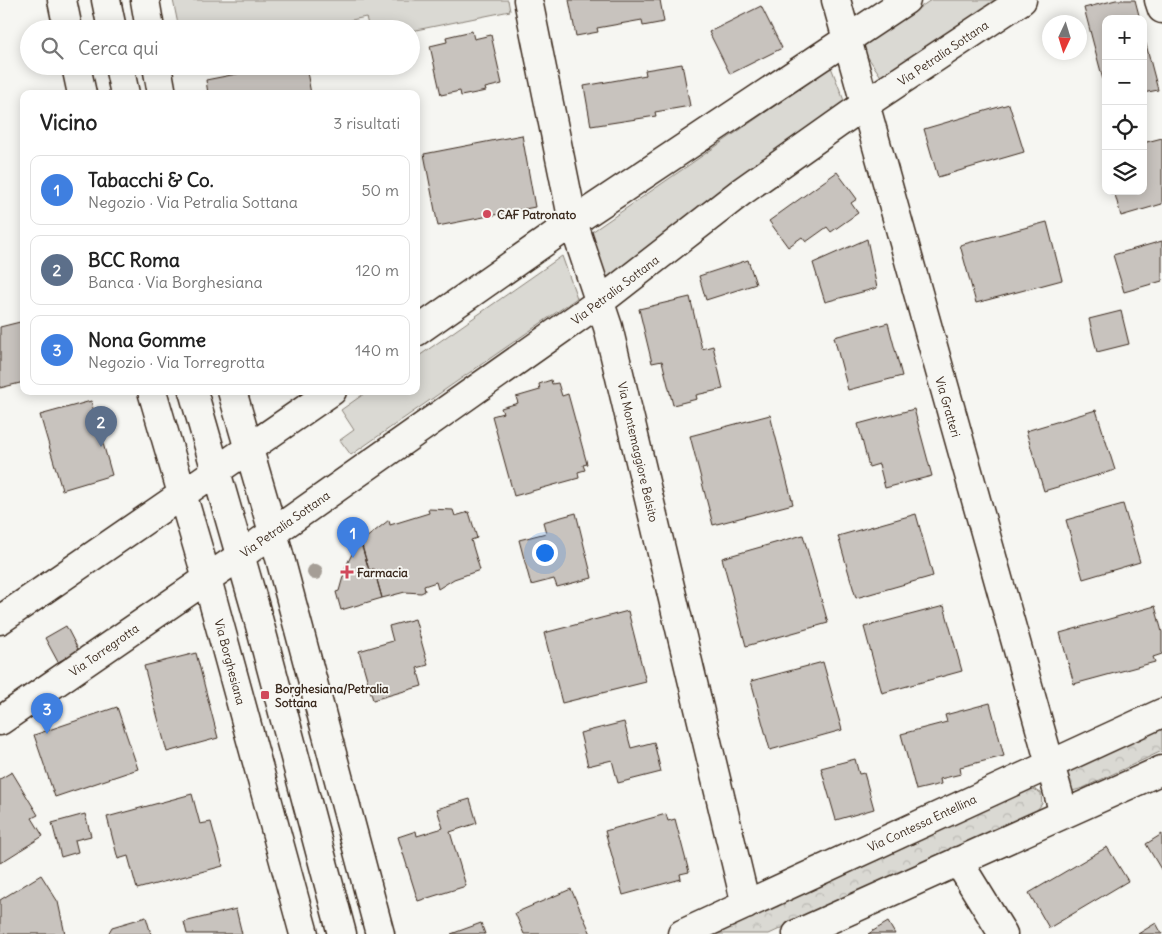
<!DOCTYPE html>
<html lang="it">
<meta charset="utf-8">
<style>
body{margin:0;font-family:Delius,sans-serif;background:#f6f6f6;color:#222}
.controls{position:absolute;right:15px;top:15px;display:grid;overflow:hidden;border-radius:10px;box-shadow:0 2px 12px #0003}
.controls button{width:45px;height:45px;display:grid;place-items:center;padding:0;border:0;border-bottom:1px solid #e0e0e0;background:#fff;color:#222;font:25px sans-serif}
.compass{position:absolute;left:1042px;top:15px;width:45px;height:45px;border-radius:50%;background:#fff;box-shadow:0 2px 12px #0003;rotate:184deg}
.you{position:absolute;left:544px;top:552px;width:18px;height:18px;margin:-12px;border:4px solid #fff;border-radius:50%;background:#1a73e8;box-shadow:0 0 0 8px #1a73e833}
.badge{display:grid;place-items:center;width:32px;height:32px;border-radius:50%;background:#b45309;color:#fff;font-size:16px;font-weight:700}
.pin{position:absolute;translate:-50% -41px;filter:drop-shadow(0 1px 2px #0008)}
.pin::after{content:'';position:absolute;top:26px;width:18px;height:15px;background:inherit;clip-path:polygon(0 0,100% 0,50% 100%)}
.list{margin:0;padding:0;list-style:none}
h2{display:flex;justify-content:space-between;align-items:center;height:65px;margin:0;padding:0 20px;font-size:21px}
h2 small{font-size:16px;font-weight:400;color:#767676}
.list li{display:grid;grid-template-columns:32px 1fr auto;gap:15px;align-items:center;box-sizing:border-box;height:70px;margin:0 10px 10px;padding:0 10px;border:1px solid #e0e0e0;border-radius:10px}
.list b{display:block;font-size:19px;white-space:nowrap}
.list p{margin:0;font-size:16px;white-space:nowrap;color:#767676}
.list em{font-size:16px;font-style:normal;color:#767676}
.icon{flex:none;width:28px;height:28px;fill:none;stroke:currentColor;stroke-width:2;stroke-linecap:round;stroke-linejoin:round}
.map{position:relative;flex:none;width:1162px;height:934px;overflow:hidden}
.search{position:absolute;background:#fff;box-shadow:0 2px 12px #0003;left:20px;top:20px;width:400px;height:55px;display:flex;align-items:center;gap:12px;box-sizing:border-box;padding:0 18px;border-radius:28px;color:#767676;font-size:19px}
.panel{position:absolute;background:#fff;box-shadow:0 2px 12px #0003;left:20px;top:90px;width:400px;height:305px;border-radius:10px}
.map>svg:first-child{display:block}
.grass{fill:#dad9d3;stroke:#8a8278}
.park{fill:url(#park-crowns);stroke:#8a8278}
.building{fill:#c8c3be;stroke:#3b2a1e}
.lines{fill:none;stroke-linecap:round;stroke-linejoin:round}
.street-casing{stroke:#3b2a1e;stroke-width:31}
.secondary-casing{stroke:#3b2a1e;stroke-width:31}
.street{stroke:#f6f6f2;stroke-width:28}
.secondary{stroke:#f6f6f2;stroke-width:28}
.tree{fill:#a59e96}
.poi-dot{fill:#d1495b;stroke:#f6f6f2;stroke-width:2}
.labels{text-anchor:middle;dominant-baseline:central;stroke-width:4;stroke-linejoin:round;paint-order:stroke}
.street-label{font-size:12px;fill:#3b2a1e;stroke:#f6f6f2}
.poi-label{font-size:12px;font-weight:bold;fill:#3b2a1e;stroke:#f6f6f2;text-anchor:start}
</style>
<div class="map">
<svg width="1162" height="934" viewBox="0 0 1162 934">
<defs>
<pattern id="park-crowns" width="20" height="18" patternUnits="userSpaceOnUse" patternTransform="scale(1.25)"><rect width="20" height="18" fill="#dad9d3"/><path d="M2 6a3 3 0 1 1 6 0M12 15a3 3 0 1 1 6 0" fill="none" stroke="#bcbab5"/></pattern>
</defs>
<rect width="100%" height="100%" fill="#f6f6f2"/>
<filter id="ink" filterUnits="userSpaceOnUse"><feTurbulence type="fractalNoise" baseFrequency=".02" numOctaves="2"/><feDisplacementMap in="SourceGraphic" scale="10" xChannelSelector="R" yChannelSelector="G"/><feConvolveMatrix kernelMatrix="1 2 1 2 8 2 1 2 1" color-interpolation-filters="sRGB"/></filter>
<g filter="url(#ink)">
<path class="grass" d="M173 0H508L510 11 411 31V29H369L366 17 308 29H179Z
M931 0H1005L884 81 861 47Z
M831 67 848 111 604 286 586 236Z
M562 256 577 298 351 455 340 440 354 430 341 410 368 391H416V358Z"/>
<path class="park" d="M1162 728V751L1083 788 1069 792 1065 774 1069 771Z
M1027 788H1032L1041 793 1042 804 1036 811 769 934H716Z"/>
<path class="building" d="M569 0H660L664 22 643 26 642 20 597 28 598 32 576 36Z
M1116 0H1135L1140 19H1106V91L1084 8Z
M761 6 782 48 730 74 709 32Z
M472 31 474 39 491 35 502 84 485 88 486 91 461 96 460 91 441 95 430 46 447 42 446 37Z
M1143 33 1158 90 1143 93Z
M682 64 690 106 655 112 656 116 591 126 584 86 646 75 645 70Z
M277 66H306L311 94H208L206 80Z
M1009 104 1024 152 938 177 924 129Z
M522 135 535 207 438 226 424 154Z
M1162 138V204L1121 216 1114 191H1143V143Z
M837 172 857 199 851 203 858 213 831 232 827 227 806 242 802 237 788 247 769 221Z
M1047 222 1062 280 976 303 960 245Z
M867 239 877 288 825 302 813 263Z
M1162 241V281L1124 292 1113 255Z
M748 260 756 284 706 300 699 276Z
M690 297 702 349 713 346 723 389 696 395 697 399 673 405 662 361 652 363 639 309Z
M1121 311 1129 344 1097 352 1089 319Z
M24 321V382L0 388V327Z
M888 323 902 376 848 390 834 337Z
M551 380 552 384 558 383 562 396 568 394 587 464 583 465 585 470 578 472 579 478 514 496 492 416 503 413 501 408 518 403 516 397 540 390 539 384Z
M91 401 112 475 62 490 40 415Z
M914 409 932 476 885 488 879 464 869 467 858 424Z
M1096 410 1115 470 1044 491 1026 431Z
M770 415 793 504 713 525 690 436Z
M1123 504 1140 562 1083 579 1066 520Z
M428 509 453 510 455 516 469 512 477 538 471 540 480 570 454 579 438 589 436 582 424 586 425 591 421 593 405 592 382 598 374 569 369 570 361 542 389 520 390 525 429 513Z
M576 513 592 578 557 587 554 579 531 585 519 540 546 533 543 522Z
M916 514 933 576 856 598 838 536Z
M803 535 828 623 746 646 722 558Z
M357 544H361L369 570 374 569 382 598 341 610 336 592 339 591 346 566Z
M944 606 962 671 882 693 864 627Z
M1155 606 1162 632V654L1153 657 1155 662 1074 684 1060 633Z
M628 611 646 682 562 703 544 633Z
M415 619 428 665 417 668 422 686 373 700 359 651 393 641 389 626Z
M66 626 79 651 58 662 45 638Z
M196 653 218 738 167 752 144 666Z
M823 662 842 730 770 750 751 681Z
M990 703 1004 756 960 767 961 774 940 779 941 784 916 790 901 734 947 722 945 715Z
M117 707 138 769 55 797 34 735Z
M624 722 631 748 654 742 661 772 618 783 612 760 588 766 580 733Z
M855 759 859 774 864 773 874 809 836 820 821 768Z
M12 772 38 815 32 818 43 836 0 863V779Z
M192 794 200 824 211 822 223 866 137 889 128 856 118 859 107 817Z
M470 799 477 823 450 832 466 886 418 901 398 837 416 831 417 836 443 828 437 809Z
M85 814 91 836 75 840 78 852 61 857 52 823Z
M666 814 668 821 675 819 689 872 680 874 681 879 623 895 605 831Z
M1162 834V871L1146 844Z
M1107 847 1128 881 1049 928 1029 893Z
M41 875 58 902 65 934H0V900Z
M571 889 591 934H524L515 913Z
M236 909 242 934H187L184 922Z
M146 917 151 934H108L112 927Z
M888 922 895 934H868Z
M481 923 485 934H451Z
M1156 923 1162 934H1138Z"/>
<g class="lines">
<g class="street-casing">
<path id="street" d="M62 0 68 29
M145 0 150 29
M528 0 573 222 608 327 746 905
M836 0 1064 814
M1159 0 1162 9
M76 66 82 94
M157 66 162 94
M416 332 573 222 906 0
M152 391 207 579 304 934
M232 391 273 532 380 934
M0 620 332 391
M0 721 240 556 601 301 741 192 864 105 1022 0
M958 861 1003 934
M682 934 1162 713
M797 934 1162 770"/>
</g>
<g class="secondary-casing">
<path id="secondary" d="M106 0 112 29
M119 66 125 94
M193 391 255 607 342 934"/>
</g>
<use href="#street" class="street"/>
<use href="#secondary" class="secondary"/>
</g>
<circle class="tree" cx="315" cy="572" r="8"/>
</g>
<g class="poi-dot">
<circle cx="487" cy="214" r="5"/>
<path d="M344.5 564.5h5v5h5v5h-5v5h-5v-5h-5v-5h5z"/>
<rect x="260" y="690" width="10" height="10" rx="2.5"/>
</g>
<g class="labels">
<g class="street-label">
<text transform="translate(943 53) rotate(-34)">Via Petralia Sottana</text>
<text transform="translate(615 290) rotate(-37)">Via Petralia Sottana</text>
<text transform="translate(948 407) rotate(74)">Via Gratteri</text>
<text transform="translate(638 452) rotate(77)">Via Montemaggiore Belsito</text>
<text transform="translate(285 524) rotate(-35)">Via Petralia Sottana</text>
<text transform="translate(104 650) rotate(-35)">Via Torregrotta</text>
<text transform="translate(230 662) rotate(75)">Via Borghesiana</text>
<text transform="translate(922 823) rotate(-25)">Via Contessa Entellina</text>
</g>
<g class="poi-label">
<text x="497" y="214">CAF Patronato</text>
<text x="357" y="572">Farmacia</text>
<text x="275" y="688">Borghesiana/Petralia<tspan x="275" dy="14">Sottana</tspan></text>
</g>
</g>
</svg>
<div class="controls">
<button>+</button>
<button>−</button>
<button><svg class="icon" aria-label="locate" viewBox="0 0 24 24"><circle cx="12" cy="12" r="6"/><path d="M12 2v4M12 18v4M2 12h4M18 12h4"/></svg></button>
<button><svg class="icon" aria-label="layers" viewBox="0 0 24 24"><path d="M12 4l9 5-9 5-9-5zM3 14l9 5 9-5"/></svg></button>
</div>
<svg class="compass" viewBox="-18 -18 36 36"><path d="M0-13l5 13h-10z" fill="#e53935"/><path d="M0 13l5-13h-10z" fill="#767676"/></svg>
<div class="you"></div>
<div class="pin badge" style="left:353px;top:558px;background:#3f7fe0">1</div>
<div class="pin badge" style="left:101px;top:447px;background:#5c6f8a">2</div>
<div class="pin badge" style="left:47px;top:734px;background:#3f7fe0">3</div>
<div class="search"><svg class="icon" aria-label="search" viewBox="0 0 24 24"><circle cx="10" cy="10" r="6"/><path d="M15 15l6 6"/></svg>Cerca qui</div>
<section class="panel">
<h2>Vicino<small>3 risultati</small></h2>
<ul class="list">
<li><span class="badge" style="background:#3f7fe0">1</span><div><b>Tabacchi &amp; Co.</b><p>Negozio · Via Petralia Sottana</p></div><em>50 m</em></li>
<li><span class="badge" style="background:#5c6f8a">2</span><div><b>BCC Roma</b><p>Banca · Via Borghesiana</p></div><em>120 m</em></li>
<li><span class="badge" style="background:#3f7fe0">3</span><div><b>Nona Gomme</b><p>Negozio · Via Torregrotta</p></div><em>140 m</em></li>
</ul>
</section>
</div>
